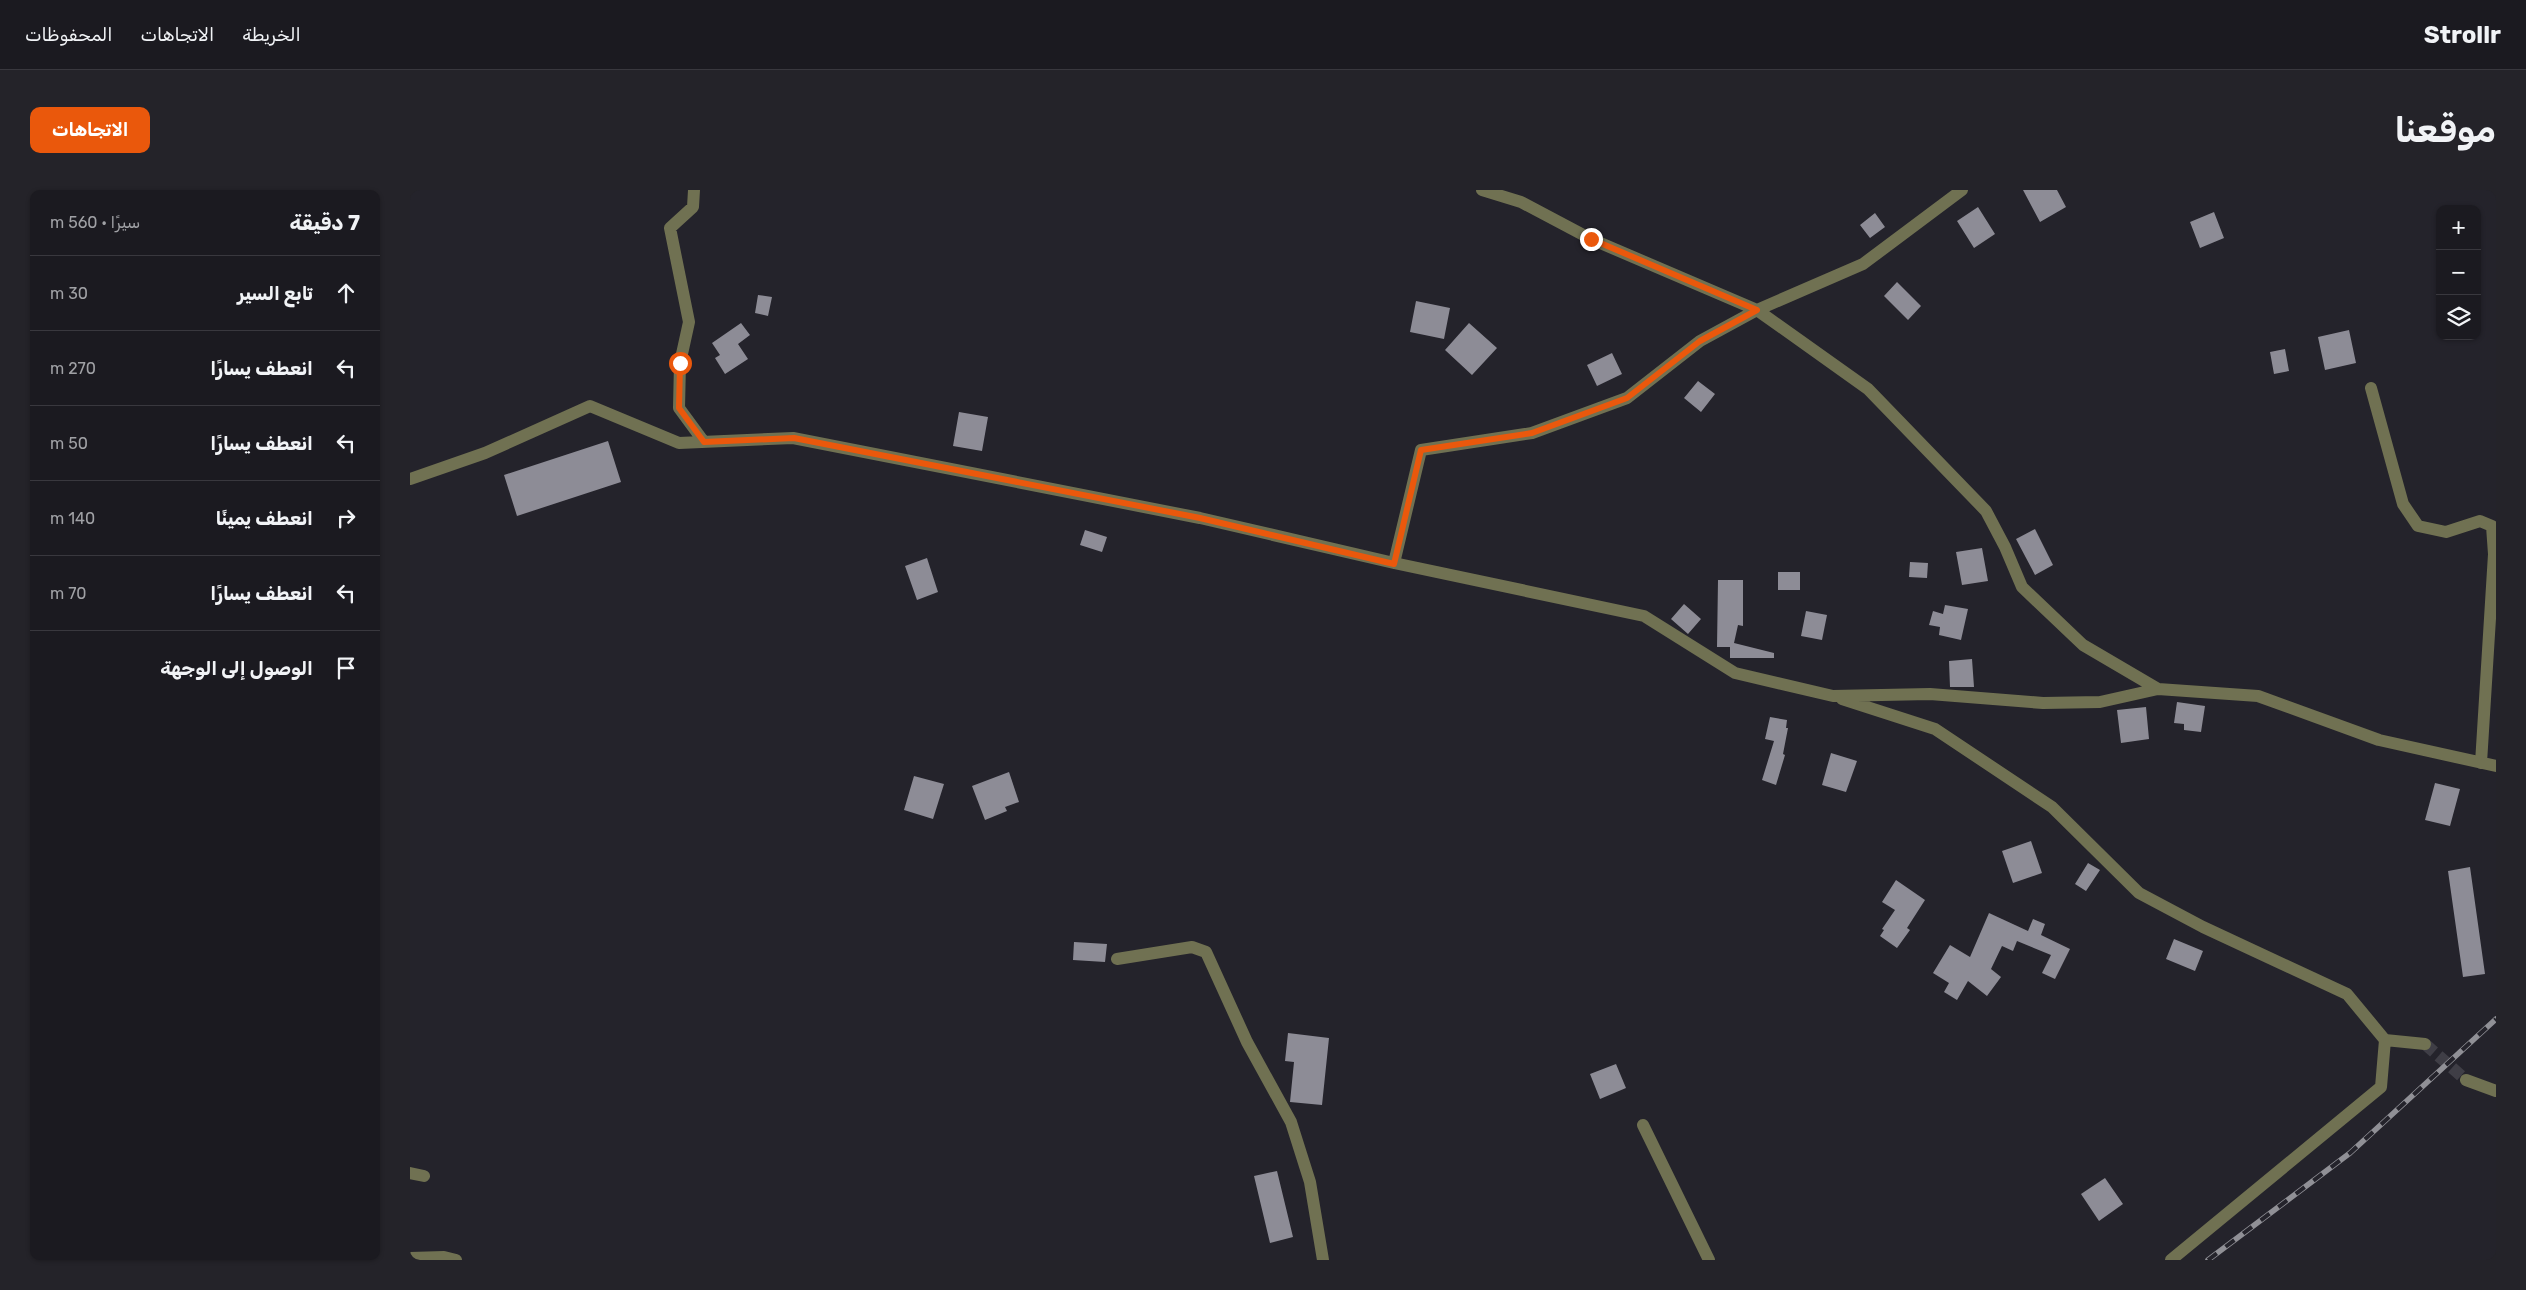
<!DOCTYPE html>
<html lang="ar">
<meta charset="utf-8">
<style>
body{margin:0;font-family:Rubik,Vazirmatn,sans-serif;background:#242329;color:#f1f3f6;direction:rtl}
.controls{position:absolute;right:15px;top:15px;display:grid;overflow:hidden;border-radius:10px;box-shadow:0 1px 4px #0004}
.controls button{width:45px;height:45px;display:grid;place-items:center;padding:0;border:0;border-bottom:1px solid #39383e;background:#1b1a20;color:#f1f3f6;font:25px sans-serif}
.stop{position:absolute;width:15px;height:15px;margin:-11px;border:4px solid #ea580c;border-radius:50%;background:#fff}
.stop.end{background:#ea580c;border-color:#fff;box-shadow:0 1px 5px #0008}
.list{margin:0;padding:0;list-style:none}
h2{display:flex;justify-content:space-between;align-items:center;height:65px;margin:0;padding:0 20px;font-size:21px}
h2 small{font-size:16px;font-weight:400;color:#a0a1a5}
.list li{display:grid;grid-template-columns:32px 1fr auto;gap:15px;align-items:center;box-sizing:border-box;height:75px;padding:0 20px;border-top:1px solid #39383e}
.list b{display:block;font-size:19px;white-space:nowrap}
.list em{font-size:16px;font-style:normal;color:#a0a1a5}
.icon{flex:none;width:28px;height:28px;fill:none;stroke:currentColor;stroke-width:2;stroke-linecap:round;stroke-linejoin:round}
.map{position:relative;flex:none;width:2086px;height:1070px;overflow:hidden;direction:ltr;border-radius:10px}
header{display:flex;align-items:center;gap:30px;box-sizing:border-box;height:70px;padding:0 25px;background:#1b1a20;border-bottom:1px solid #39383e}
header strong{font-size:24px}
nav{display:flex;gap:28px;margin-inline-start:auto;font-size:18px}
.intro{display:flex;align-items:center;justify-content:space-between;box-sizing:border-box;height:120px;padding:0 30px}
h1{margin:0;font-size:35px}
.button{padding:12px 22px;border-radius:10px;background:#ea580c;color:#fff;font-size:18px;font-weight:700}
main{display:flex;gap:30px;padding:0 30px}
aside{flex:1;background:#1b1a20;border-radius:10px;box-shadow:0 1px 4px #0004}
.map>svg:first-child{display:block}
.building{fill:#8d8c96}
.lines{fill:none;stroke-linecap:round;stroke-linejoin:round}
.minor-tunnel{stroke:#3f3e46;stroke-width:12;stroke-dasharray:12 6;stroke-linecap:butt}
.minor{stroke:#707152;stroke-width:12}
.rail-casing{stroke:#909096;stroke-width:5.5}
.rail{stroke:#24232b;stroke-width:4;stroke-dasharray:11;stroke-linecap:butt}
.route{stroke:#ea580c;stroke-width:6}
</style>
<header>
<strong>Strollr</strong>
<nav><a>الخريطة</a><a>الاتجاهات</a><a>المحفوظات</a></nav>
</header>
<div class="intro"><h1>موقعنا</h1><a class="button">الاتجاهات</a></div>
<main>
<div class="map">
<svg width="2086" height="1070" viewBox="0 0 2086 1070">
<rect width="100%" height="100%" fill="#24232b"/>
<path class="building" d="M1613 0H1647L1656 17 1630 32Z
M1568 17 1585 44 1564 58 1547 31Z
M1804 22 1814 48 1790 58 1780 32Z
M1465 23 1475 37 1460 48 1450 35Z
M1487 92 1511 116 1498 130 1474 106Z
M348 105 362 107 358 126 345 123Z
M1006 111 1040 118 1034 149 1000 142Z
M331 133 340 145 328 154 338 169 315 184 305 168 310 165 302 153Z
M1059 133 1087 158 1062 185 1035 160Z
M1939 140 1946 173 1915 180 1908 147Z
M1875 159 1879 181 1864 184 1860 162Z
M1202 163 1212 184 1187 196 1177 175Z
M1288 191 1305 204 1291 222 1274 208Z
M549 222 578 227 572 261 543 256Z
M198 251 211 292 107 326 94 285Z
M1625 339 1643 375 1625 385 1606 349Z
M675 340 697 347 692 362 670 355Z
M1572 358 1578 391 1552 395 1546 362Z
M517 368 528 402 507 410 495 376Z
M1500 372 1518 373 1517 388 1499 387Z
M1368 382H1390V400H1368Z
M1308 390H1333V436L1328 435 1324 453 1364 463V468H1320V457H1307Z
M1274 414 1291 429 1278 444 1261 429Z
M1535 415 1558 419 1551 450 1529 445 1530 437 1519 435 1523 421 1533 424Z
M1396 421 1417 425 1412 450 1391 446Z
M1562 469 1564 497H1540L1539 471Z
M1767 512 1795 516 1791 542 1774 540V534L1764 533Z
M1736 517 1739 549 1711 553 1707 520Z
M1360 527 1377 530 1376 538H1378L1373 564 1375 565 1366 595 1352 590 1364 551 1355 549Z
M1421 563 1447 571 1436 602 1412 595Z
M599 582 609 612 595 617 597 621 575 630 562 596Z
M504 586 534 594 523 629 494 620Z
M2025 593 2050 599 2040 636 2015 630Z
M1621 651 1632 683 1603 693 1592 661Z
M1678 673 1690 680 1676 701 1665 694Z
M2060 677 2075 784 2053 787 2038 681Z
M1486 690 1515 710 1497 738 1500 740 1487 758 1470 746 1474 740 1472 739 1485 720 1472 712Z
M1579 723 1618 741 1623 729 1635 734 1631 745 1660 759 1645 789 1632 783 1641 765 1607 751 1603 761 1592 756 1581 779 1591 787 1577 806 1558 791 1547 810 1534 802 1539 793 1523 783 1540 755 1560 767Z
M1764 749 1793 761 1785 781 1756 769Z
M664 752 697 754 695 772 663 770Z
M878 843 919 848 912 915 880 912 884 872 875 871Z
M1206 874 1216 898 1190 909 1180 884Z
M867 981 883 1047 860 1053 844 986Z
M1695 988 1713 1014 1689 1031 1671 1004Z"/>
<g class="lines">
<path class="minor-tunnel" d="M2015 854 2056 890"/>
<path class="minor" d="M284 0 283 17 260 38 279 132 270 173 269 218 294 252
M1072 0 1111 12 1181 49 1347 120 1458 199 1576 321 1595 357 1612 397 1673 455 1748 499
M1961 198 1993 314 2008 336 2036 342 2070 331 2082 336 2084 364 2071 573
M0 289 75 263 180 216 269 253 383 248 790 328 984 373 1234 426 1325 483 1423 506 1520 504 1633 513 1690 512 1748 499 1848 506 1969 550 2086 576
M984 373 1011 260 1122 243 1217 208 1290 151 1347 120 1453 74 1552 0
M1432 509 1525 539 1642 617 1729 703 1793 737 1937 804 1975 850 1971 897 1761 1070
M707 769 782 757 796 762 837 852 881 932 900 992 913 1070
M1975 850 2015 854
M2056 890 2086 901
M1233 935 1299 1070
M0 983 14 986
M0 1068 34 1067 46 1070"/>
<g class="rail-casing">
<path id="rail" d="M1798 1070 1940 963 2086 829"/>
</g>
<use href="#rail" class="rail"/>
</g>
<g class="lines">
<path class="route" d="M270 173 269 218 294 252 384 248 790 328 984 374 1011 260 1122 243 1217 208 1290 151 1347 120 1181 49"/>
</g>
</svg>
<div class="controls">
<button>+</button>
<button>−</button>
<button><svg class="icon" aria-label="layers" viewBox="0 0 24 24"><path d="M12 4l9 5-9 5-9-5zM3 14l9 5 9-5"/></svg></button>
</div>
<div class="stop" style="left:270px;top:173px"></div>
<div class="stop end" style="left:1181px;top:49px"></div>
</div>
<aside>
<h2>7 دقيقة<small>سيرًا · 560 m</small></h2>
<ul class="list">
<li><svg class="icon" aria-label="ahead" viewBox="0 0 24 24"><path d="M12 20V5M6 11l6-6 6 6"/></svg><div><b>تابع السير</b></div><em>30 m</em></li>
<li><svg class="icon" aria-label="left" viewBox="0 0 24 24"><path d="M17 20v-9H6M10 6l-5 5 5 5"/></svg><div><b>انعطف يسارًا</b></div><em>270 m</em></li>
<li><svg class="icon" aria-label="left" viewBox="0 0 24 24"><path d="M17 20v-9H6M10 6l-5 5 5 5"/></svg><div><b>انعطف يسارًا</b></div><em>50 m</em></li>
<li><svg class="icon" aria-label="right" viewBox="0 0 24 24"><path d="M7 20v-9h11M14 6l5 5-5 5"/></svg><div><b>انعطف يمينًا</b></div><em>140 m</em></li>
<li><svg class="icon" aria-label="left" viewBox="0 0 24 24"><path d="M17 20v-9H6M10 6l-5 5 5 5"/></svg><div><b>انعطف يسارًا</b></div><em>70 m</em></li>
<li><svg class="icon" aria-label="arrive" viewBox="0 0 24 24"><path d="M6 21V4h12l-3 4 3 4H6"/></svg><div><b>الوصول إلى الوجهة</b></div></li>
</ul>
</aside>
</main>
